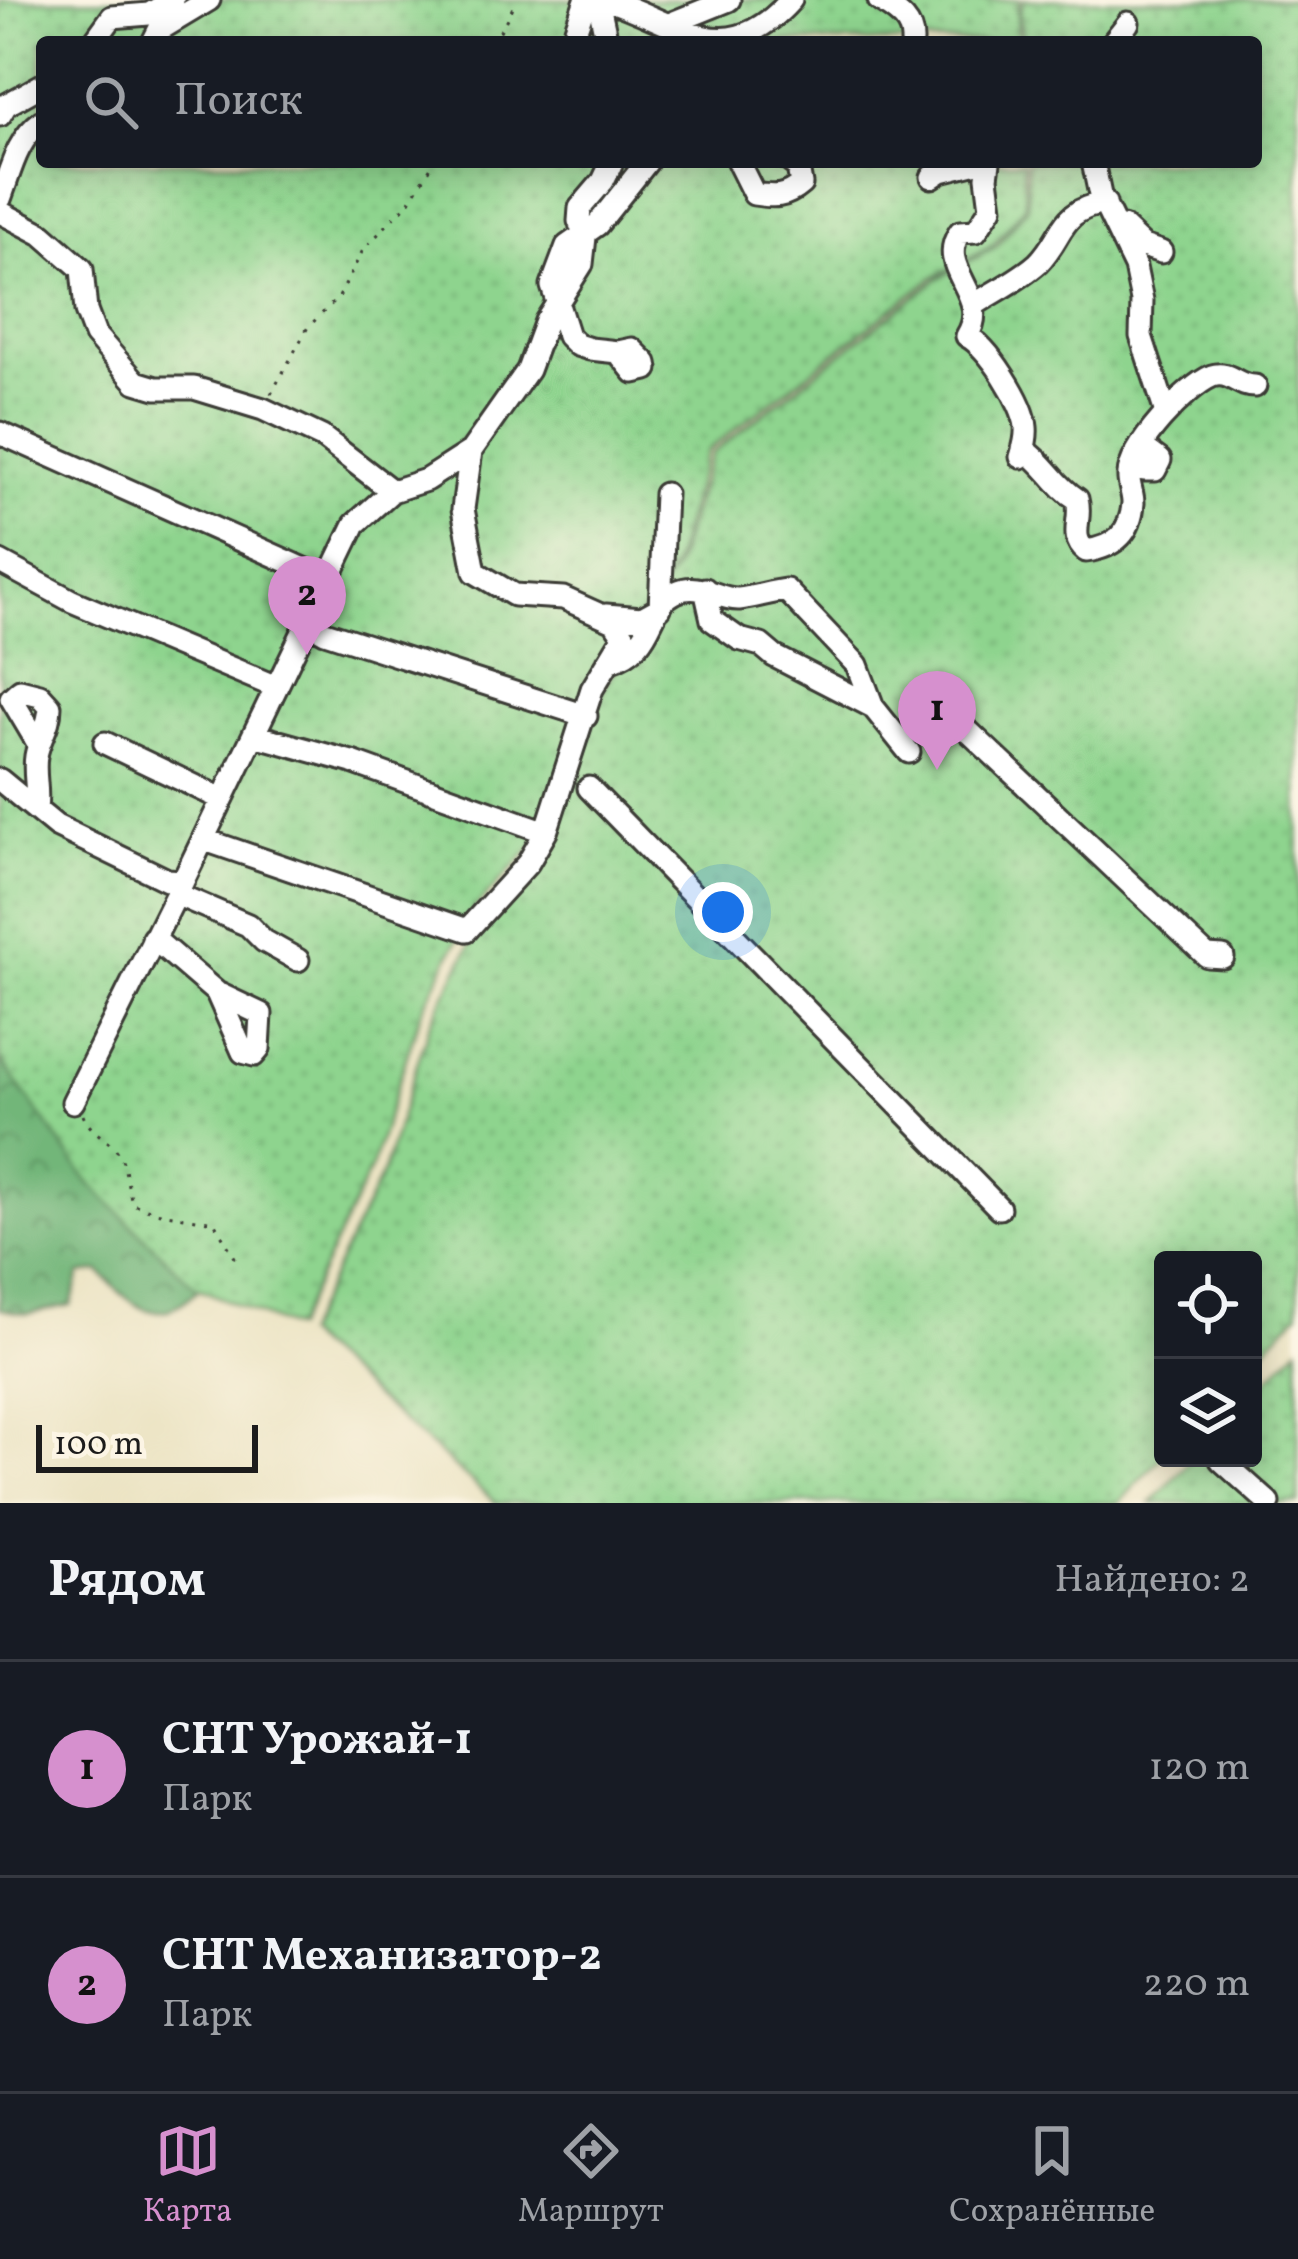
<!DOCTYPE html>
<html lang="ru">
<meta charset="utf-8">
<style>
body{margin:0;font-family:Vollkorn,serif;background:#242831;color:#f1f3f6}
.controls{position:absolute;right:36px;bottom:36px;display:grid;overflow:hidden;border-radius:12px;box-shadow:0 6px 30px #0003}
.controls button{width:108px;height:108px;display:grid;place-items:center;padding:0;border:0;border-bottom:3px solid #363941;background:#171b24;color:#f1f3f6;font:60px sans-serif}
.scale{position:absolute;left:36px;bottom:30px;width:222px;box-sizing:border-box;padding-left:12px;border:6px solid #1c1c1c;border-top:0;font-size:33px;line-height:42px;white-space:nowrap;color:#1c1c1c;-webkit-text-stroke:9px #fcf5e5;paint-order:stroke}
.you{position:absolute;left:723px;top:912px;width:42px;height:42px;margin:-30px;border:9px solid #fff;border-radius:50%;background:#1a73e8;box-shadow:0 0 0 18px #1a73e833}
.badge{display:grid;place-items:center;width:78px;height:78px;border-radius:50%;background:#d690ce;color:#111;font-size:39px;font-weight:700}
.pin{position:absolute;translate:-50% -99px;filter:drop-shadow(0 3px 6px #0008)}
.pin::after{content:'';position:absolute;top:63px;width:42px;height:36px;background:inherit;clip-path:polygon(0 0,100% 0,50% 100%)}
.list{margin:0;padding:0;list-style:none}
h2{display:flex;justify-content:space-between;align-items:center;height:156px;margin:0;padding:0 48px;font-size:51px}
h2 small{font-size:39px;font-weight:400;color:#9ea1a6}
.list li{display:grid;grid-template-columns:78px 1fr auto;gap:36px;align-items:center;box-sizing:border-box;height:216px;padding:0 48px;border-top:3px solid #363941}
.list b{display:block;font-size:45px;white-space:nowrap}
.list p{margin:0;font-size:39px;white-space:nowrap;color:#9ea1a6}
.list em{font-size:39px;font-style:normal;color:#9ea1a6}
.icon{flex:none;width:66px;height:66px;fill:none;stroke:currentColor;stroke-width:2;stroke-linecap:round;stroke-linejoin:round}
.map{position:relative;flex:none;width:1298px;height:1503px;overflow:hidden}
.search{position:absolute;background:#171b24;box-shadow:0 6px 30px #0003;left:36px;right:36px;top:36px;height:132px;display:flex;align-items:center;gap:30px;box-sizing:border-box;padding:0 42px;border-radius:12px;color:#9ea1a6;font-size:45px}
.sheet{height:588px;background:#171b24}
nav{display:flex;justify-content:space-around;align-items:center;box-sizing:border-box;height:168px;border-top:3px solid #363941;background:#171b24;font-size:33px;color:#9ea1a6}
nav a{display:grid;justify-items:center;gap:6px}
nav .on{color:#d690ce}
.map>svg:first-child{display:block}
.forest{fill:url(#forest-crowns);stroke:#47694a;stroke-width:3}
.garden{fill:url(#garden-dots);stroke:#557855;stroke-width:3}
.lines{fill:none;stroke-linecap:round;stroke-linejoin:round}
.minor-casing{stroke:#3b3a35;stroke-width:27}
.path{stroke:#3b3a35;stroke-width:3;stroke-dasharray:3 9;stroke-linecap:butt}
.minor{stroke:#fff;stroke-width:21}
</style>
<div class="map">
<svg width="1298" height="1503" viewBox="0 0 1298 1503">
<defs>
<pattern id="forest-crowns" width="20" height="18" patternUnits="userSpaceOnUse" patternTransform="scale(3)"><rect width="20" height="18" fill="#72b679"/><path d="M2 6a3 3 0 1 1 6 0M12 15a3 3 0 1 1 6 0" fill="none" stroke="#5d9362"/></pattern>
<pattern id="garden-dots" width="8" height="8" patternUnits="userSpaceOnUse" patternTransform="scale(3)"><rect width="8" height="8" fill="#8ed48e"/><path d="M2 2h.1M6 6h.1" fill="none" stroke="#7ab57a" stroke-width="1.8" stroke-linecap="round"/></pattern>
</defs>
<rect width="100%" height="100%" fill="#fcf5e5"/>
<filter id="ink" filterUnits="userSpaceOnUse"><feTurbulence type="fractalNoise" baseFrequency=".00833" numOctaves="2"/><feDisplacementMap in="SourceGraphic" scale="24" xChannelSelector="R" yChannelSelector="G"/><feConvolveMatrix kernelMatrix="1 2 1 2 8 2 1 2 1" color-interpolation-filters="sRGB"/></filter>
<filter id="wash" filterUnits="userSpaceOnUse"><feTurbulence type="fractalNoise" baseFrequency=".004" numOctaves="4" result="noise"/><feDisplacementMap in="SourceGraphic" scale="48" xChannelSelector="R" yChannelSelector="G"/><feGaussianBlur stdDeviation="2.7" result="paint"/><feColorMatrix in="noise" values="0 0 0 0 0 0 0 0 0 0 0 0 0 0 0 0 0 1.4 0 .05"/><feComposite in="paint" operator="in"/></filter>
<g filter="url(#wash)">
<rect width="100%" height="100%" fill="#ece4c4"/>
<path class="forest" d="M0 925 224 1263C173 1317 156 1334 99 1271L80 1274 71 1305 27 1314 0 1309Z"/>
<path class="garden" d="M0 0H1020L1017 10 1018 42H42V162H1023L1025 206 993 245 932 278 706 452 672 569 650 604 674 570 711 454 937 279 997 246 1028 206 1027 162H1256V42H1022L1020 11 1024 0H1298V1313L1253 1361V1260H1163V1456L1119 1503H496L303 1335 383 1172 430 1023 484 919 549 849 603 691 645 609 590 688 537 843 472 911 420 1015 371 1168 294 1329 195 1287 89 1183 0 1059Z
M1298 1347V1503H1151L1193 1458H1253V1395Z"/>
</g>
<g filter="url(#ink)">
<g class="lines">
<g class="minor-casing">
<path id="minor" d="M598 0 607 42
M608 0C684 26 726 72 791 0
M879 0C895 11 913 20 912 42
M672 23 729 0
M94 42 112 17 149 14 173 0
M153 42 159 30 209 0
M578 42 576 29 586 0
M1113 42 1128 23
M0 115 6 105 42 85
M738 162 754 194C774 197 785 198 801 184L798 167 791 162
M989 162 987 177 991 208 976 231 960 232C934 269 993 295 967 336 988 346 1024 403 1026 427 1027 438 1024 447 1021 457
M1093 162 1100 195 1135 267 1142 301 1141 336 1166 413
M932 177 941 171 977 162
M0 199C11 170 16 140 42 121
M0 212 42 234 82 269 86 311 95 335 136 382 156 388H194L263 409 322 437 392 491
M1123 227 1143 246 1161 252
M974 305C995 291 1019 280 1038 263 1065 236 1058 210 1105 203
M618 352 632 349 646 363 647 369 634 372 618 352 590 349 577 345 568 336 552 286 567 246 597 225 647 162
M0 433 327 579
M1023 449C1046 463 1055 486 1077 499 1083 519 1068 536 1086 551 1115 547 1131 533 1133 503 1133 493 1128 484 1129 475 1130 447 1186 387 1212 376 1229 370 1238 387 1255 386
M1134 460 1144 470H1155L1160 460 1141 446
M0 562 72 601 276 687
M705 589 712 620 739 639 761 645 774 656 873 707
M606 615 642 618 660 608 665 494
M306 621 325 632 586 716
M608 662C658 647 645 606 676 592 700 581 718 600 739 599 755 597 770 592 786 590L857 665 873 707 909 752
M948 712 1207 956 1223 957
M254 735 352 762 546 832
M105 743 222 799
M0 780 56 826 167 880 183 881 355 524 392 491 426 480 471 451
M589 788 999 1208
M36 808C39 790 33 774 36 756 39 738 50 726 50 706L40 695 20 690 11 698 39 745
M205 840 467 930 528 863 546 832 592 689 624 636 614 621 563 598 514 595 475 572 463 509 471 451 528 370 546 321 582 264 585 237 579 221 580 208 603 181 612 162
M176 894 248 925 264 941 298 960
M153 938 217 993 243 1052 254 1055 259 1049 261 1014 217 993
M73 1102 183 881
M1221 1460 1269 1503"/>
</g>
<path class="path" d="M494 42 517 0
M271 394 308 327 339 297 363 250 410 201 434 162
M83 1115C91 1135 111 1138 121 1157 127 1171 127 1189 133 1204L155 1212 214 1222 237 1261"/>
<use href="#minor" class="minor"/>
</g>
</g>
</svg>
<div class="controls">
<button><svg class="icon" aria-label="locate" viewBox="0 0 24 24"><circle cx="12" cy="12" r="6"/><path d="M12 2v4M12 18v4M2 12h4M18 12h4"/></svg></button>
<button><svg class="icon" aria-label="layers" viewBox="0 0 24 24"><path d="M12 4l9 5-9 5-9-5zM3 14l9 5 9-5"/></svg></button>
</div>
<div class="scale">100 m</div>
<div class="you"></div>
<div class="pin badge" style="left:937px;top:770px">1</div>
<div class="pin badge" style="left:307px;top:655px">2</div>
<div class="search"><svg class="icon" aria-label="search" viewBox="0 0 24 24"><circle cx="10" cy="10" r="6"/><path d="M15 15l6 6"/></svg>Поиск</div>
</div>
<section class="sheet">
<h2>Рядом<small>Найдено: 2</small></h2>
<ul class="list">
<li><span class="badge">1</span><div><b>СНТ Урожай-1</b><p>Парк</p></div><em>120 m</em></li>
<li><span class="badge">2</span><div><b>СНТ Механизатор-2</b><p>Парк</p></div><em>220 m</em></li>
</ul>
</section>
<nav>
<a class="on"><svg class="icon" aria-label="map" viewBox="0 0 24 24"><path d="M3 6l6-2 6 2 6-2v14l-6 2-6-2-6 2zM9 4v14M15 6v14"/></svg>Карта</a>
<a><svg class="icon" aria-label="directions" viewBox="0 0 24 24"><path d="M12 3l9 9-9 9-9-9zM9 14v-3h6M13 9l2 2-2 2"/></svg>Маршрут</a>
<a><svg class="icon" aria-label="saved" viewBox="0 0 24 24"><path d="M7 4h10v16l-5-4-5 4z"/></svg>Сохранённые</a>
</nav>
